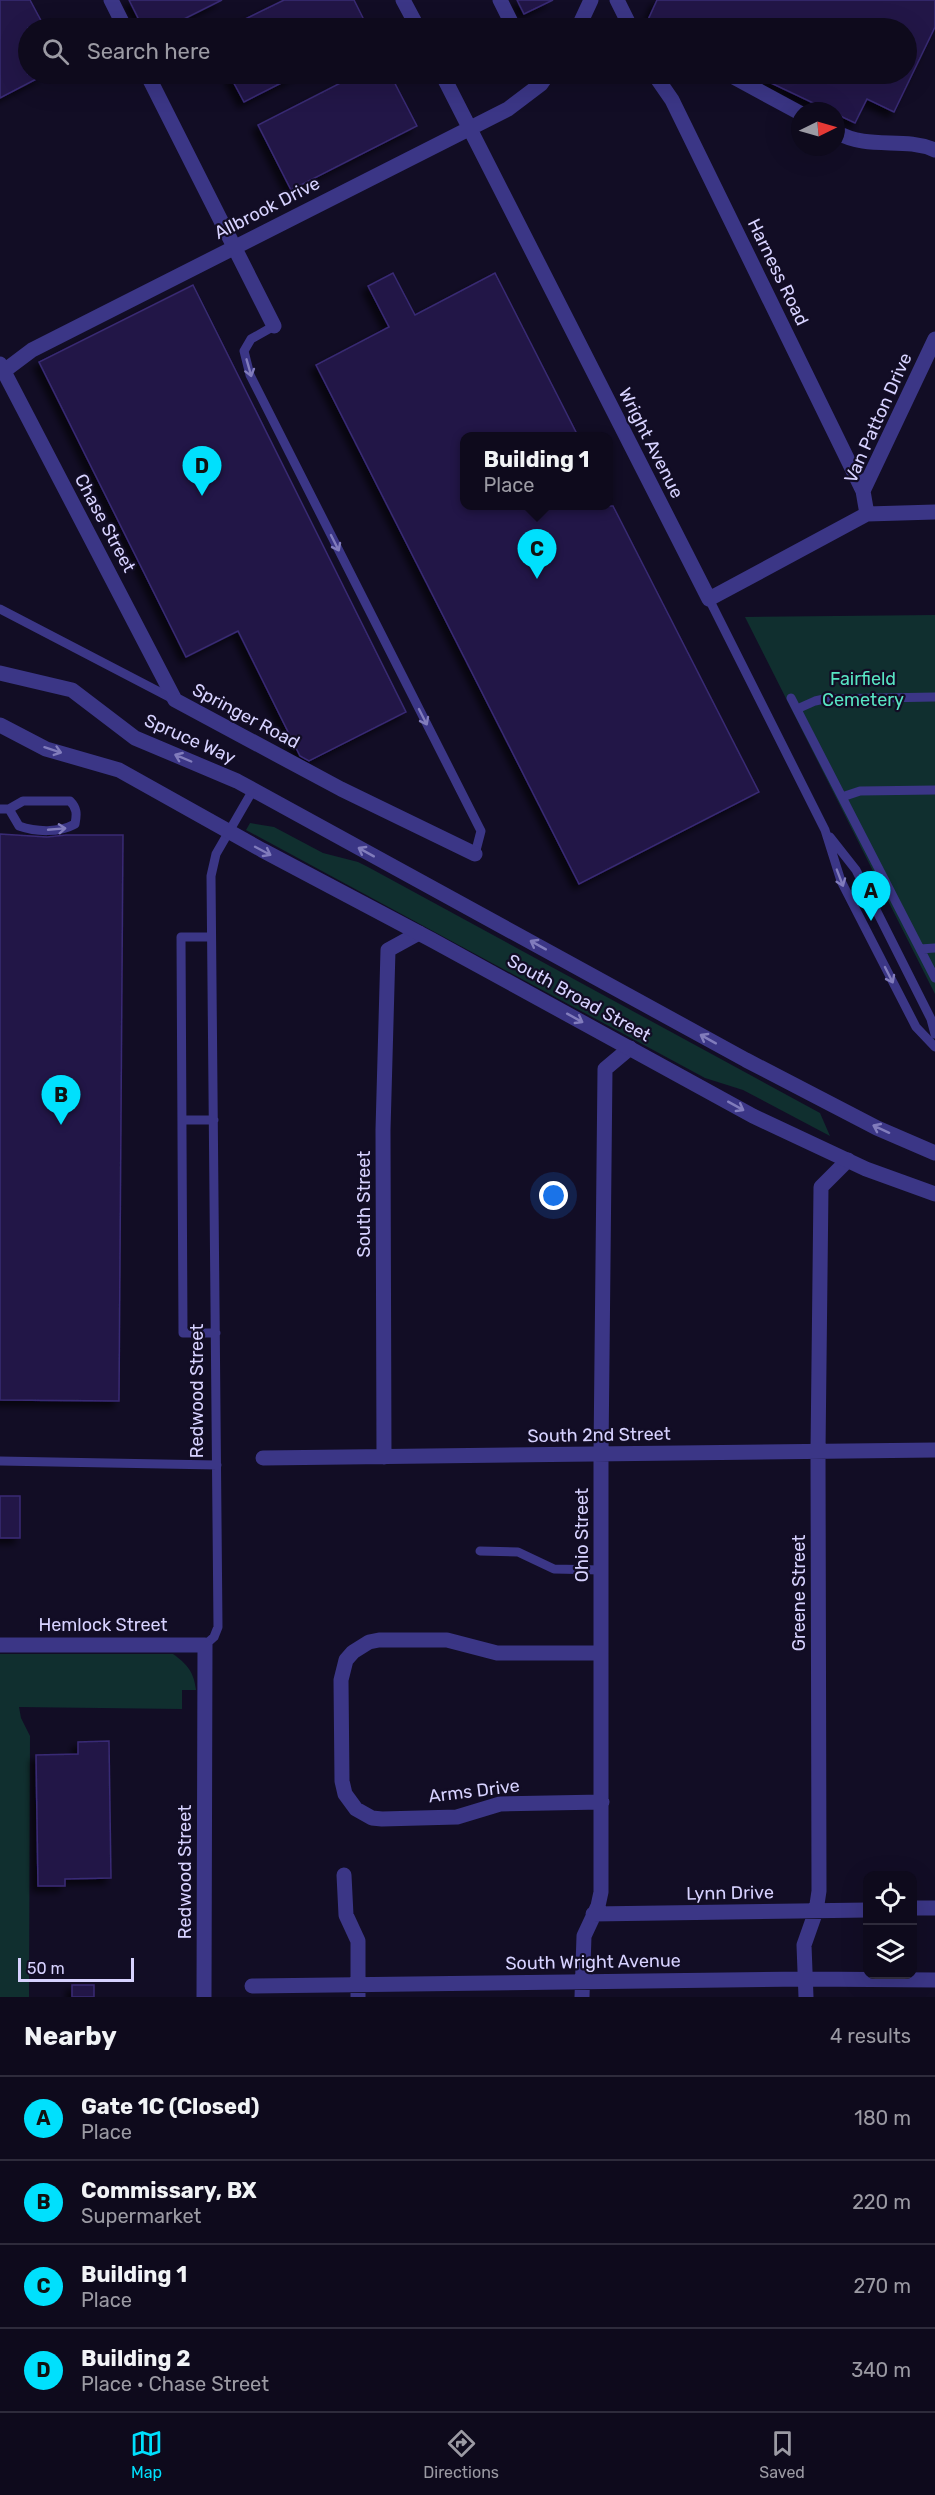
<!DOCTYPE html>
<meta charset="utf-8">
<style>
body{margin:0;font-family:Rubik,sans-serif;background:#1c1829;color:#f1f3f6}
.controls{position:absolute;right:18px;bottom:18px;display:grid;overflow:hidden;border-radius:12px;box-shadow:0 6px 24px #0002}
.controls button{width:54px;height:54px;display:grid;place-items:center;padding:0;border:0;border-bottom:2px solid #2e2b3b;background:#0e0a1c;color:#f1f3f6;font:30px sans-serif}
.compass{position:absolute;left:791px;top:102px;width:54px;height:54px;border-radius:50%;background:#0e0a1c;box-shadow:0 6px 24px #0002;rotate:85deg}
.scale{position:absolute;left:18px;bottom:15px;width:116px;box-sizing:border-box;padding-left:6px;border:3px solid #d7d2ff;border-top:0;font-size:16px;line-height:21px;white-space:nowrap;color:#d7d2ff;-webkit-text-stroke:4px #120d25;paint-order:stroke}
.you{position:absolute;left:554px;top:1196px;width:21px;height:21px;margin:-15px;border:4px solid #fff;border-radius:50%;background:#1a73e8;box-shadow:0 0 0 9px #1a73e833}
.badge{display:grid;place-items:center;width:39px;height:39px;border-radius:50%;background:#00e0fd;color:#111;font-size:20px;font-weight:700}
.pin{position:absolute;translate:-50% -50px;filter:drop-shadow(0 2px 3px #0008)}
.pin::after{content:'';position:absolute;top:32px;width:21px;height:18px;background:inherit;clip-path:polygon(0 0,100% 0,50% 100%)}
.popup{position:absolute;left:460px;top:432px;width:153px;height:78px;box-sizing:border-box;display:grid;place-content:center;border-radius:12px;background:#0e0a1c;filter:drop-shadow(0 2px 4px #0005);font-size:20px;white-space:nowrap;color:#9b9aa3}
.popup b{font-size:22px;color:#f1f3f6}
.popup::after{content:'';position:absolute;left:50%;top:100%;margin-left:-12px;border:12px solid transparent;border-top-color:#0e0a1c}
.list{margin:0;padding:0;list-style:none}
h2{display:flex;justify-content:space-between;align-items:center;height:78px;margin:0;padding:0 24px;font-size:26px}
h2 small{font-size:20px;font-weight:400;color:#9b9aa3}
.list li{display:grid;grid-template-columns:39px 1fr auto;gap:18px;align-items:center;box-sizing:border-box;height:84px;padding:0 24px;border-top:2px solid #2e2b3b}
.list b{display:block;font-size:22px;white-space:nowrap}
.list p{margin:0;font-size:20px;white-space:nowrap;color:#9b9aa3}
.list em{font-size:20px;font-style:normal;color:#9b9aa3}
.icon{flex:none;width:33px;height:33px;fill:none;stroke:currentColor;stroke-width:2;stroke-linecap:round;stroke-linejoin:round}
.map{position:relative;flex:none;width:935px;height:1997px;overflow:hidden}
.search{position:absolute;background:#0e0a1c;box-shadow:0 6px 24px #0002;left:18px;right:18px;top:18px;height:66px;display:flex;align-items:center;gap:15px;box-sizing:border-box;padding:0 21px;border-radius:33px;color:#9b9aa3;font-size:22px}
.sheet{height:414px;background:#0e0a1c}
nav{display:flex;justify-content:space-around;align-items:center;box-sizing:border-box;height:84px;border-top:2px solid #2e2b3b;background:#0e0a1c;font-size:16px;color:#9b9aa3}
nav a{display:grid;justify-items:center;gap:3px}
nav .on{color:#00e0fd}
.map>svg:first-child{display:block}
.green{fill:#102f2f}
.building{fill:#231947;stroke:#392a74;stroke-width:1.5;filter:url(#shadow)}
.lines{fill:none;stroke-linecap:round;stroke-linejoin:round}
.service{stroke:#3b3686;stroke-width:9}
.minor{stroke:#3b3686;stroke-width:15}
.tertiary{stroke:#3b3686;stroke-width:15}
.oneway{stroke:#817cbc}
.labels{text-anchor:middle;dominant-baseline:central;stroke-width:4.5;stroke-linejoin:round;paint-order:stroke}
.street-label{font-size:18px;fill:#d7d2ff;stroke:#120d25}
.park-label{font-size:18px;fill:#58e5c3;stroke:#120d25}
</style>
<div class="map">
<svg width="935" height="1997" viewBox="0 0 935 1997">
<defs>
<filter id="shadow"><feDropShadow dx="-5.5" dy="5.5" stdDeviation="3" flood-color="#0009"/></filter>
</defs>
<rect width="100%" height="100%" fill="#120d25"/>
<path class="green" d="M935 615V994L745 617Z
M250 823 274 827 323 853 358 862 368 867 820 1113 830 1136 743 1090 705 1078 246 830Z
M0 1654H173C187 1664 194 1672 196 1690H182V1709L19 1707 21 1718 30 1736 29 1997H0Z"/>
<path class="building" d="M0 0H30L45 28H28V74H46L0 98Z
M129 0H222L166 28H143Z
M284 0H354L368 28H227Z
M517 0H553L524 14Z
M657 0H935V27L894 112 867 99 855 123 836 114V111H830L752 74H906V28H659L647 22Z
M229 74H299L244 102Z
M358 74H390L417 126 291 190 258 125Z
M393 273 415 315 495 273 578 436H465V506H613L759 792 579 884 316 365 389 327 368 286Z
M193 285 406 712 309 761 300 756 238 631 186 657 39 362Z
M0 834 47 837 66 835H123L119 1401 0 1400Z
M0 1496H20V1538H0Z
M109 1741 111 1878 65 1879V1886H38L36 1755 78 1754V1742Z
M72 1985H94V1997H72Z"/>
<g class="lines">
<path class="service" d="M274 326 251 339 244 351 250 375 481 831 475 854
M709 599 825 830 841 881 916 1027 935 1047
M0 609 173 699
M791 698 935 978
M797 709 815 701 824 699 935 697
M842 797 860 791 935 790
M0 809H9L23 801H70C77 808 77 814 75 824 59 833 36 832 19 826L9 809
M830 837 856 870 931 1019 935 1034
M211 937H181L183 1333H216
M920 949 935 948
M182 1120H214
M0 1461 217 1465
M480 1551 518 1552 554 1569 601 1570
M205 1645 214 1637 218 1627 211 876 216 854 253 790"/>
<path class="minor" d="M111 0 125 28
M403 0 418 28
M500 0 514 28
M617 0 631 28
M578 28 591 0
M147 74 274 326
M442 74 709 599 867 514 863 491 935 339
M654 74 672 100 863 491
M728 74 800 113
M836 132C870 151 902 136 935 150
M0 364 175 700 341 789 475 854
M4 371 32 350 508 109 541 84 548 74
M867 514 935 512
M384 1457 383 1130 388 950 419 933
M263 1458 935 1450
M0 1645H205L204 1997
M601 1653H497L447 1640H379L369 1642 353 1652 346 1660 341 1680 342 1781 345 1794 356 1809 372 1818 382 1819 457 1817 500 1804 602 1802
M344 1875 346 1915 358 1941V1997
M912 1908H935
M593 1914 868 1910
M252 1986 806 1979 935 1980
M582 1997 584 1936 598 1906 601 1892V1454L605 1069 630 1048
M806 1997 804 1945 816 1911 819 1891 818 1451 821 1187 848 1160"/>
<path class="tertiary" d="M0 673 72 690 135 738 237 781 746 1060 877 1128 935 1153
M0 725 46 749 119 770 262 850 432 940 753 1116 866 1169 935 1194"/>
</g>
<defs><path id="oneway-shaft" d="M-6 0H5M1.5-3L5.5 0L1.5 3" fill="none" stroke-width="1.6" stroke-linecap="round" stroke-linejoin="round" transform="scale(1.5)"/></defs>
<g class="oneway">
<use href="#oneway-shaft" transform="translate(249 368) rotate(74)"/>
<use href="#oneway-shaft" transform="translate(335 543) rotate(63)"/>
<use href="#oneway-shaft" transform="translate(423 717) rotate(63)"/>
<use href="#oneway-shaft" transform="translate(53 750) rotate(18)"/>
<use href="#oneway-shaft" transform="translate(183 758) rotate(-157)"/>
<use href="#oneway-shaft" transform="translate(57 829) rotate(-5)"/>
<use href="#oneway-shaft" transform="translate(263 851) rotate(28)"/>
<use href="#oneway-shaft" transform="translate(366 852) rotate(-151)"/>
<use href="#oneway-shaft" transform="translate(840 878) rotate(69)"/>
<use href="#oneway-shaft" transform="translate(538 945) rotate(-151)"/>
<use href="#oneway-shaft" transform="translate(889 975) rotate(63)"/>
<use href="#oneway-shaft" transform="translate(575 1018) rotate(29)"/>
<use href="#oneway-shaft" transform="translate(708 1039) rotate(-151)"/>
<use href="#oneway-shaft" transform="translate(736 1106) rotate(29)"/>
<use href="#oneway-shaft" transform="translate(881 1129) rotate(-155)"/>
</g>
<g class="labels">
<g class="street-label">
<text transform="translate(267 208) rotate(-27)">Allbrook Drive</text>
<text transform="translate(778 272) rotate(64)">Harness Road</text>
<text transform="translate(878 418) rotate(-66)">Van Patton Drive</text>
<text transform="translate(651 443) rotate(63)">Wright Avenue</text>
<text transform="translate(105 523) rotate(62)">Chase Street</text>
<text transform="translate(246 716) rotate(28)">Springer Road</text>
<text transform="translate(190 739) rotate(24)">Spruce Way</text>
<text transform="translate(579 998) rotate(29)">South Broad Street</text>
<text transform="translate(364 1204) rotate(-90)">South Street</text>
<text transform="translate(197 1391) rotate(-90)">Redwood Street</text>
<text transform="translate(599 1435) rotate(-1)">South 2nd Street</text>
<text transform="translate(582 1535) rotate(-90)">Ohio Street</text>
<text transform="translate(799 1593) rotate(-90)">Greene Street</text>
<text x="103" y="1625">Hemlock Street</text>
<text transform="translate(474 1791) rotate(-7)">Arms Drive</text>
<text transform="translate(185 1872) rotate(-90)">Redwood Street</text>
<text transform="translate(730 1893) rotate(-1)">Lynn Drive</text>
<text transform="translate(593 1962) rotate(-1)">South Wright Avenue</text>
</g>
<g class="park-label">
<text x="863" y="679">Fairfield<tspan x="863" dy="21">Cemetery</tspan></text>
</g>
</g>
</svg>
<div class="controls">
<button><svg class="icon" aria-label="locate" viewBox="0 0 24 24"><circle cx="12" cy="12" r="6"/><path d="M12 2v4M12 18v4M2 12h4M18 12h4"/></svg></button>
<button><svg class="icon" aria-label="layers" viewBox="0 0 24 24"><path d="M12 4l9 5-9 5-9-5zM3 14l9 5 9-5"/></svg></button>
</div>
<svg class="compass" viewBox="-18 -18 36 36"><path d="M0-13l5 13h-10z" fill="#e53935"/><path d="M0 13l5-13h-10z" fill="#9b9aa3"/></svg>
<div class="scale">50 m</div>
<div class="you"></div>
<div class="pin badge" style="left:871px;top:921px">A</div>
<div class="pin badge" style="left:61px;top:1125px">B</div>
<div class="pin badge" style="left:537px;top:579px">C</div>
<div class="popup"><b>Building 1</b>Place</div>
<div class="pin badge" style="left:202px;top:496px">D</div>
<div class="search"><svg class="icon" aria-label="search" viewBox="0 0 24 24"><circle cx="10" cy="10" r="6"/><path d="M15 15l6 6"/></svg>Search here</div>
</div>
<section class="sheet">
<h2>Nearby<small>4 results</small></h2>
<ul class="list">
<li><span class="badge">A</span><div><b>Gate 1C (Closed)</b><p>Place</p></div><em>180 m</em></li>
<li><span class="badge">B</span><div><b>Commissary, BX</b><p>Supermarket</p></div><em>220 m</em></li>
<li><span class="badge">C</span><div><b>Building 1</b><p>Place</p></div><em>270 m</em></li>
<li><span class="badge">D</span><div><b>Building 2</b><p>Place · Chase Street</p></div><em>340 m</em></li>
</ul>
</section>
<nav>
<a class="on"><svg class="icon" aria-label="map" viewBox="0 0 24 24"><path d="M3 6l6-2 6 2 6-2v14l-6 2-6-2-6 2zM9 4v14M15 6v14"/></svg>Map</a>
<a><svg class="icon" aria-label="directions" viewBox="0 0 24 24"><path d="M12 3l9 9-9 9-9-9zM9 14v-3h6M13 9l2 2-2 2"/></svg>Directions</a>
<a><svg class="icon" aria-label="saved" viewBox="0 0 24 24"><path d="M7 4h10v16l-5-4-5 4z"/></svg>Saved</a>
</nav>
